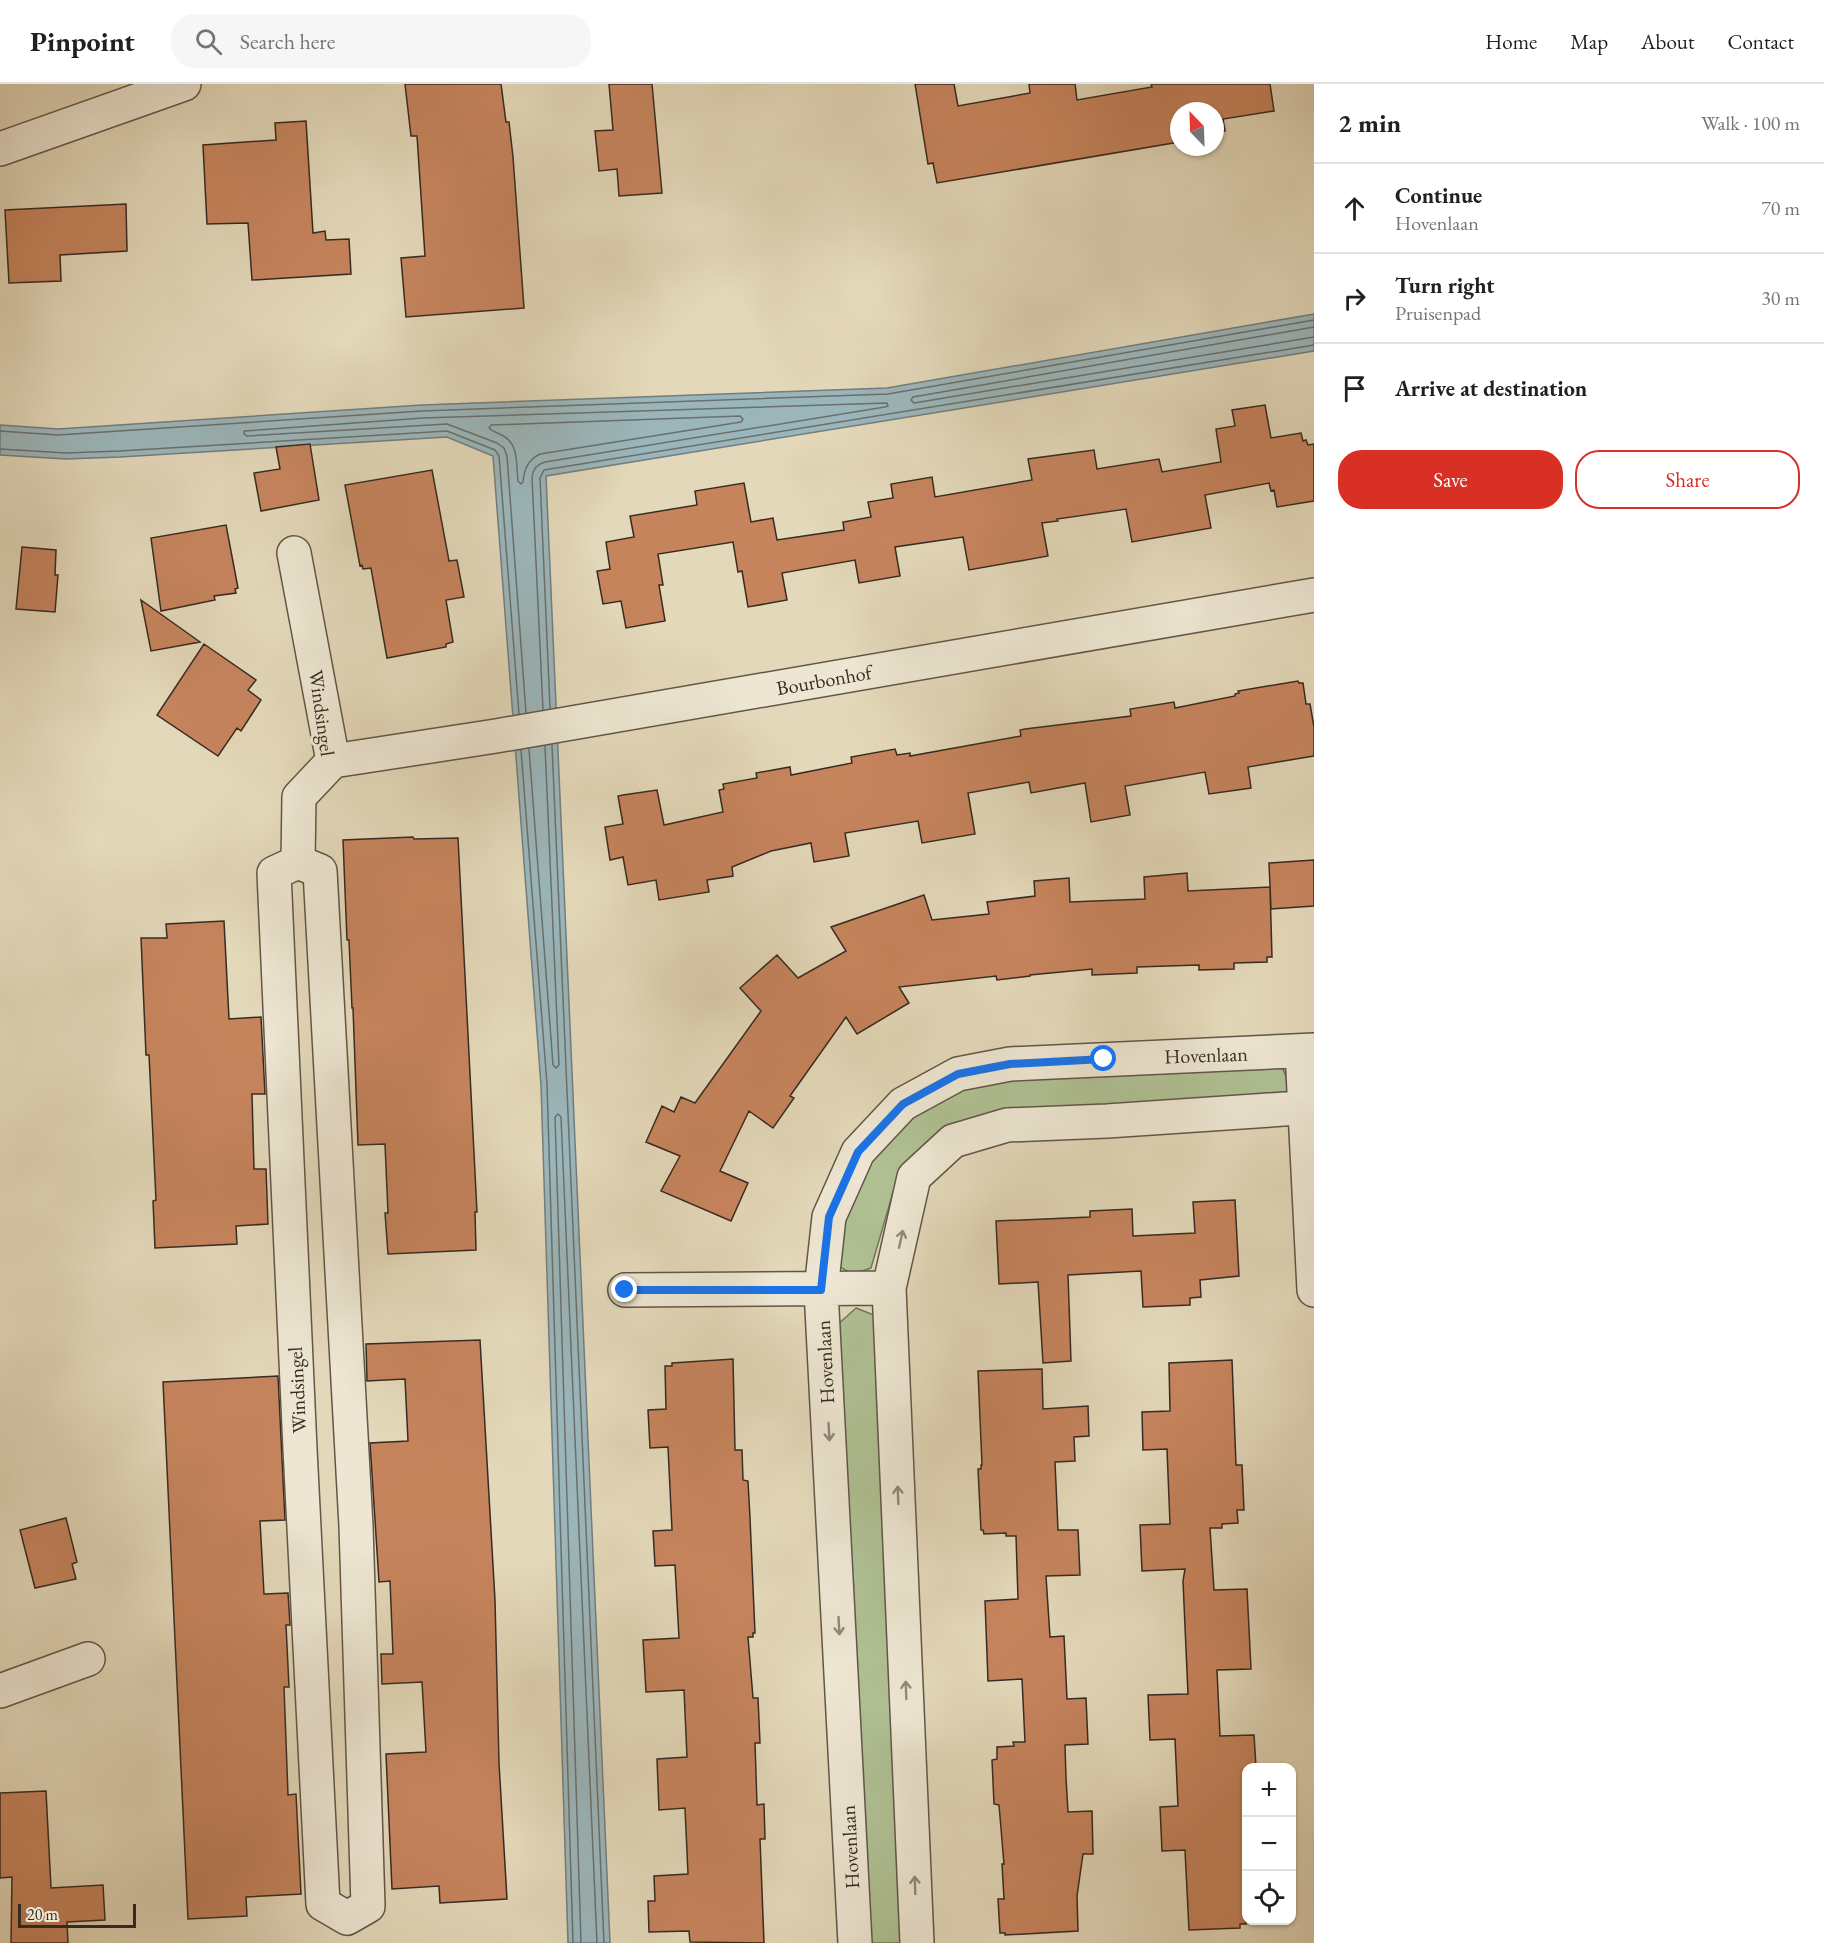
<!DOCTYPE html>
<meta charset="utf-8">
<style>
body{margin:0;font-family:"EB Garamond",serif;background:#f6f6f6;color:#202124}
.controls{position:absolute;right:18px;bottom:18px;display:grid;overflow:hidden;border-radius:12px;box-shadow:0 2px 4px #0004}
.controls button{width:54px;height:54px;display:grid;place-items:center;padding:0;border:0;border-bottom:2px solid #e0e0e0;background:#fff;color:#202124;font:30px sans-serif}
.compass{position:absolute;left:1170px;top:18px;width:54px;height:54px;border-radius:50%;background:#fff;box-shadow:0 2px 4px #0004;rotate:337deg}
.scale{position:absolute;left:18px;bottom:15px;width:118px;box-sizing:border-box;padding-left:6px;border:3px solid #372a22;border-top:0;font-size:16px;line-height:21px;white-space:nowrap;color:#372a22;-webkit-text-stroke:4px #ede6d2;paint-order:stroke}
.stop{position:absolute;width:18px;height:18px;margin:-14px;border:4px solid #1a73e8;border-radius:50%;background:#fff}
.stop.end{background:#1a73e8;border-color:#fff;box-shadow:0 2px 6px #0008}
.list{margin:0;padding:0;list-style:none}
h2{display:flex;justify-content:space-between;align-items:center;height:78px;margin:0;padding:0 24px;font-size:26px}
h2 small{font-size:20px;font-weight:400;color:#757577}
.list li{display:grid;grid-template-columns:39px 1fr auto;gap:18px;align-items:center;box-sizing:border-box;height:90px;padding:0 24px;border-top:2px solid #e0e0e0}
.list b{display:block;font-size:22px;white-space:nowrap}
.list p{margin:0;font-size:20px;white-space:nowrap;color:#757577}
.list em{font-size:20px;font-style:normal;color:#757577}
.actions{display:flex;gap:12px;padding:18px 24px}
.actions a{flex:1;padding:14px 0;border:2px solid #d93025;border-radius:24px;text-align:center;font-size:21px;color:#d93025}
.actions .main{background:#d93025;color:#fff}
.icon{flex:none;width:33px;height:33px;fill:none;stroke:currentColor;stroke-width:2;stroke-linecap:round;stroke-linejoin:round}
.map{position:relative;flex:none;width:1314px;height:1859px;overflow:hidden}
header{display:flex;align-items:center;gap:36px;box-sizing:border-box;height:84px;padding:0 30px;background:#fff;border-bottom:2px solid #e0e0e0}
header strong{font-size:28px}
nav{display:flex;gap:33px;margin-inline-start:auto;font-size:21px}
.search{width:420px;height:54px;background:#f6f6f6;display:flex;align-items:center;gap:15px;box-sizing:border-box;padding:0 21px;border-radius:24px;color:#757577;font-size:22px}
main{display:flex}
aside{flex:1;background:#fff}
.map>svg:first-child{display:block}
.green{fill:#afc093;stroke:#73755a;stroke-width:1.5}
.water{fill:#9bb6bb;stroke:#737e7e;stroke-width:1.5}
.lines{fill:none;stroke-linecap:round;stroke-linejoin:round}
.shore{stroke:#69706e;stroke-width:1.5}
.building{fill:#c6845d;stroke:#372a22;stroke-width:1.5}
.minor-casing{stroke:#625648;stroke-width:36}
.minor{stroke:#ede6d2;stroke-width:33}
.oneway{stroke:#92887a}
.route{stroke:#1a73e8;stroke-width:8}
.labels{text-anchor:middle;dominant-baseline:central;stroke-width:6;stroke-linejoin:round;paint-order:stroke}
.street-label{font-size:20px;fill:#372a22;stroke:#ede6d2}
</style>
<header>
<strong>Pinpoint</strong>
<div class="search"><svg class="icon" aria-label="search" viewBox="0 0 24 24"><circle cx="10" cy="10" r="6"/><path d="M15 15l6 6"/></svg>Search here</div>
<nav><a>Home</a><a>Map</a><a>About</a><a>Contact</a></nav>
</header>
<main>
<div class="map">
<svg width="1314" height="1859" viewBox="0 0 1314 1859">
<rect width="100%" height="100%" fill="#e3d8b9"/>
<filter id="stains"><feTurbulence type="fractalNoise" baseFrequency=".00333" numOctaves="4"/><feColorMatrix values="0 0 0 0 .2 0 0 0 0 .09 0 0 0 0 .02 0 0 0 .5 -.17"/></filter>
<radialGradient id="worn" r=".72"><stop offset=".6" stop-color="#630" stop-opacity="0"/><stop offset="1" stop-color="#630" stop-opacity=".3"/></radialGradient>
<path class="green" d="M1281 982C1288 993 1289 1001 1285 1014L1114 1024 914 1077 894 1105 871 1184C859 1189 849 1191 838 1181L836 1155 858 1090 920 1023 994 991Z
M856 1224 879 1233 906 1859H868L836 1242Z"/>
<path class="water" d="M1314 230V267L546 392 610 1859H568L541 1001 493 372 447 353 120 373 66 375 0 371V341L58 345 422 321 887 304Z"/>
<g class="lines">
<path class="shore" d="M1314 243 913 313 911 316 914 319 1314 253
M740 332 743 335 741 338 540 370C528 376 524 385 523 398L521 400 518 397C516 382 519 362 505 353 499 349 493 348 489 344L491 341Z
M0 347 58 351 422 327 888 310 1314 236
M0 365 66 369 119 367 447 347 495 366 499 372 519 630
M550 624 540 394 544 386 1314 261
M526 629 507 372 504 364 497 359 447 340 247 352 244 350V347L423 334 887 319 888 322 885 323 545 378C537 380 533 385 532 393L543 626
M552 661 604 1859
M529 665 553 981 556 984 559 981 545 662
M521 666 547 1000 573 1859
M581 1859 555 1033 558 1030 561 1033 597 1859"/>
</g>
<path class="building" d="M405 0H501L506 38H509L513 73 524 224 406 233 401 174 425 172 417 52H411Z
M609 0H652L662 109 619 112 617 85 599 87 595 47 613 46Z
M915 0H954L958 22 1030 9 1029 0H1075L1077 16 1152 3 1151 0H1270L1274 27 1223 35 1225 47 1215 49V27H1179V58L937 99 933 79 928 80Z
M306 37 313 149 325 147 326 156 349 155 351 190 252 196 248 139 207 140 203 61 276 56 275 39Z
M126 120 127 167 60 171 61 197 9 199 5 126Z
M1265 321 1271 354 1301 349 1303 357 1306 356 1308 361 1314 360V417L1277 423 1274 406 1271 407 1269 399 1205 411 1211 444 1132 458 1126 425 1057 435 1058 437 1042 439 1048 472 969 486 963 453 895 463 900 492 859 499 855 476 782 489 787 516 748 523 742 487 738 488 733 458 658 470 663 501H659L665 537 626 544 621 517 603 520 597 487 610 485 606 458 634 453 630 432 697 421 695 407 744 399 751 438 773 434 777 456 844 446 843 438 871 433 868 418 893 414 891 400 932 393 935 413 1032 396 1028 375 1094 366 1097 385 1159 375 1162 388 1221 378 1216 345 1235 342 1232 326Z
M310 360 319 416 261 427 254 389 280 385 276 363Z
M432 386 449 477 457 476 464 513 446 516 453 558 446 560V563L387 574 371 484 363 485 362 481 360 482 345 401Z
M226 441 238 504 235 505 236 509 214 512 215 516 161 527 151 454Z
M22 463 56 466 55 491H58L55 528 16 525Z
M141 516 200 558 151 567Z
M204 560 256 596 248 606 261 616 241 647 237 644 218 672 157 631Z
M1298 597 1299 599H1303L1306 620H1310L1314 643V672L1248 683 1251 704 1209 710 1205 688 1125 702 1130 731 1091 738 1085 699 1031 709 1029 698 968 709 975 750 922 759 918 737 845 749 849 772 814 778 811 759 771 767 732 783 733 792 707 796 709 808 659 816 656 796 628 801 623 773 610 776 605 743 623 740 618 712 623 711 657 706 664 741 723 728 719 706 724 705 723 700 757 694 756 689 790 683 791 691 852 679 851 673 895 665 897 671 910 669V672L1021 652 1020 646 1025 645 1131 632 1130 625 1174 618 1175 624 1235 612V610L1239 609 1238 607Z
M413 753 414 755 458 754 477 1128H475L476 1166 388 1170 385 1129H388L385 1060 358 1061 353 924H352L349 856H347L343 756Z
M1314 776V822L1271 825 1269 779Z
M1187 789 1188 807 1270 803 1272 873H1267V878L1234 879V885L1199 886V881L1137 883V889L1092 891V885L1030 891V892L997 896 996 892 899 903 909 919 857 950 846 933 790 1012 794 1014 773 1044 749 1027 720 1087 748 1099 731 1137 661 1107 680 1072 646 1058 662 1022 674 1028 681 1013 695 1019 761 927 740 904 777 871 798 894 846 867 831 843 924 811 932 836 989 830 987 818 1035 812 1034 797 1069 794 1070 818 1145 815 1144 793Z
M224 837 229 935 261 933 265 1010H252L254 1085H266L268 1140 236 1142 237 1160 155 1164 153 1117 156 1116 149 971H146L141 854H167L166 840Z
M1235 1116 1239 1192 1200 1196 1201 1213 1190 1214V1221L1143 1223 1141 1187 1068 1191 1071 1277 1043 1279 1038 1198 999 1200 996 1137 1090 1133V1127L1132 1125 1133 1152 1195 1149 1193 1118Z
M480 1256 495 1516 499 1679 507 1815 440 1819 439 1802 392 1805 386 1670 426 1668 422 1598 382 1600 381 1570H393L390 1497 379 1498 370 1359 408 1357 405 1295 367 1297 366 1260Z
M733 1275 735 1366H742L743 1396 748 1397 750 1434 755 1549H753V1553H748L753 1614H758L760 1659H755L757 1721 764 1720 765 1755H760L764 1859 690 1858 689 1847 649 1848 648 1817H655L654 1792 688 1790 685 1724 659 1726 657 1675 687 1673 684 1606 646 1608 643 1556 679 1554 675 1481 655 1482 653 1447 672 1446 668 1363 650 1364 648 1326 666 1325 665 1282H672V1279Z
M1232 1276 1236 1381H1242L1244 1426H1237L1238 1439 1222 1440V1444H1210L1214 1506 1247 1505 1251 1585 1217 1586 1220 1652 1254 1651 1256 1683H1246V1840H1240V1844L1189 1846 1185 1766 1162 1767 1160 1723 1178 1722 1175 1655 1150 1656 1148 1611 1188 1610 1183 1497 1185 1485 1142 1487 1140 1441 1170 1440 1167 1365 1143 1366 1142 1328 1170 1327 1169 1279Z
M1042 1285 1043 1325 1088 1322 1089 1352 1074 1353 1075 1377 1055 1378 1058 1446H1078L1080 1491 1046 1492 1050 1553 1064 1552 1067 1615 1086 1614 1088 1660 1065 1661 1066 1694 1068 1728 1092 1727 1093 1770H1083L1077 1812 1078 1847 1005 1851V1849H1000L998 1815H1004L1002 1780H1004L999 1721 994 1720 992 1676 997 1675V1663L1014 1662 1013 1658H1025L1022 1595 988 1597 985 1517 1018 1515 1016 1452H1006V1449L984 1450 983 1446H981L978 1385H981V1381H982L978 1287Z
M278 1292 285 1436 260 1437 264 1510 288 1509 290 1541H286L289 1603H284L288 1711 296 1710 301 1810 246 1813 247 1832 188 1835 163 1298Z
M66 1434 77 1478 72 1480 76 1495 35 1504 20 1446Z
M46 1707 51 1804 103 1801 105 1836 67 1838 68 1859H11L12 1793 0 1794V1709Z"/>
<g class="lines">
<g class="minor-casing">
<path id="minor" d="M0 65 184 0
M294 469 333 677 299 713 298 778 274 789 300 1365 323 1820 347 1834 368 1822 356 1442 320 787 298 778
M333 677 496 652 1314 511
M1302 967 1314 1206
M625 1206 889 1204
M0 1607 88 1575
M855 1859 821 1206 829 1133 858 1068 903 1020 958 990 1010 980 1314 966
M917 1859 889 1204 914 1093 953 1057 1007 1041 1107 1037 1314 1023"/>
</g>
<use href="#minor" class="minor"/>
</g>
<defs><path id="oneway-shaft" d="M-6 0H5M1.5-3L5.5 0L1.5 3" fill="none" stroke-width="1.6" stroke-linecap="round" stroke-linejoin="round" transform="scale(1.5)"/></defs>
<g class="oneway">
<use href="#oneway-shaft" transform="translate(901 1155) rotate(-77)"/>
<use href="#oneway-shaft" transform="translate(829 1348) rotate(87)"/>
<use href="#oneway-shaft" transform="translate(898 1411) rotate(-92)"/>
<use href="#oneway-shaft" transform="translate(839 1542) rotate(87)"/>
<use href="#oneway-shaft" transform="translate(906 1606) rotate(-92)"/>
<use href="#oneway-shaft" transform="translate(915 1801) rotate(-92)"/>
</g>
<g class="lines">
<path class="route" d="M625 1206H821L829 1133 858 1068 903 1020 958 990 1010 980 1104 975"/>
</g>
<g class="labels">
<g class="street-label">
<text transform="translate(824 596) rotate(-10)">Bourbonhof</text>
<text transform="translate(322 629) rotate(82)">Windsingel</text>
<text transform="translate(1206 971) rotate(-2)">Hovenlaan</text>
<text transform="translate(825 1278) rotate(-93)">Hovenlaan</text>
<text transform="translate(297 1306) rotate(-93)">Windsingel</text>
<text transform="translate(850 1763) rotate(-93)">Hovenlaan</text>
</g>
</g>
<rect width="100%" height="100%" filter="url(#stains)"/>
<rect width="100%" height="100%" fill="url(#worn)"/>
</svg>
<div class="controls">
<button>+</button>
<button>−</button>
<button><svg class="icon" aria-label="locate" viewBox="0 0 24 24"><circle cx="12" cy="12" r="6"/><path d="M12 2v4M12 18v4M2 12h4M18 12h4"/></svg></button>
</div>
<svg class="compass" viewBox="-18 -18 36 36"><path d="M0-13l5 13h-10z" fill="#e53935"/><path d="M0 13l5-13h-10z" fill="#757577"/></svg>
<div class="scale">20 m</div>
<div class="stop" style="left:1104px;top:975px"></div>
<div class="stop end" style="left:625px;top:1206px"></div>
</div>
<aside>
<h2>2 min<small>Walk · 100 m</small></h2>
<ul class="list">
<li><svg class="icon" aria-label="ahead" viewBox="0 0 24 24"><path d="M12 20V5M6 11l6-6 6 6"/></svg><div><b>Continue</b><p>Hovenlaan</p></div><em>70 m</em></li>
<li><svg class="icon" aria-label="right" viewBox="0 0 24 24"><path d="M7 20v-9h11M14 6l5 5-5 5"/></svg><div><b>Turn right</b><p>Pruisenpad</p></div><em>30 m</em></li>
<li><svg class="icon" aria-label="arrive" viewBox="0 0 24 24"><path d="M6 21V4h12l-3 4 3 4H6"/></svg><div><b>Arrive at destination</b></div></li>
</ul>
<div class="actions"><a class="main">Save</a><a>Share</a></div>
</aside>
</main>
